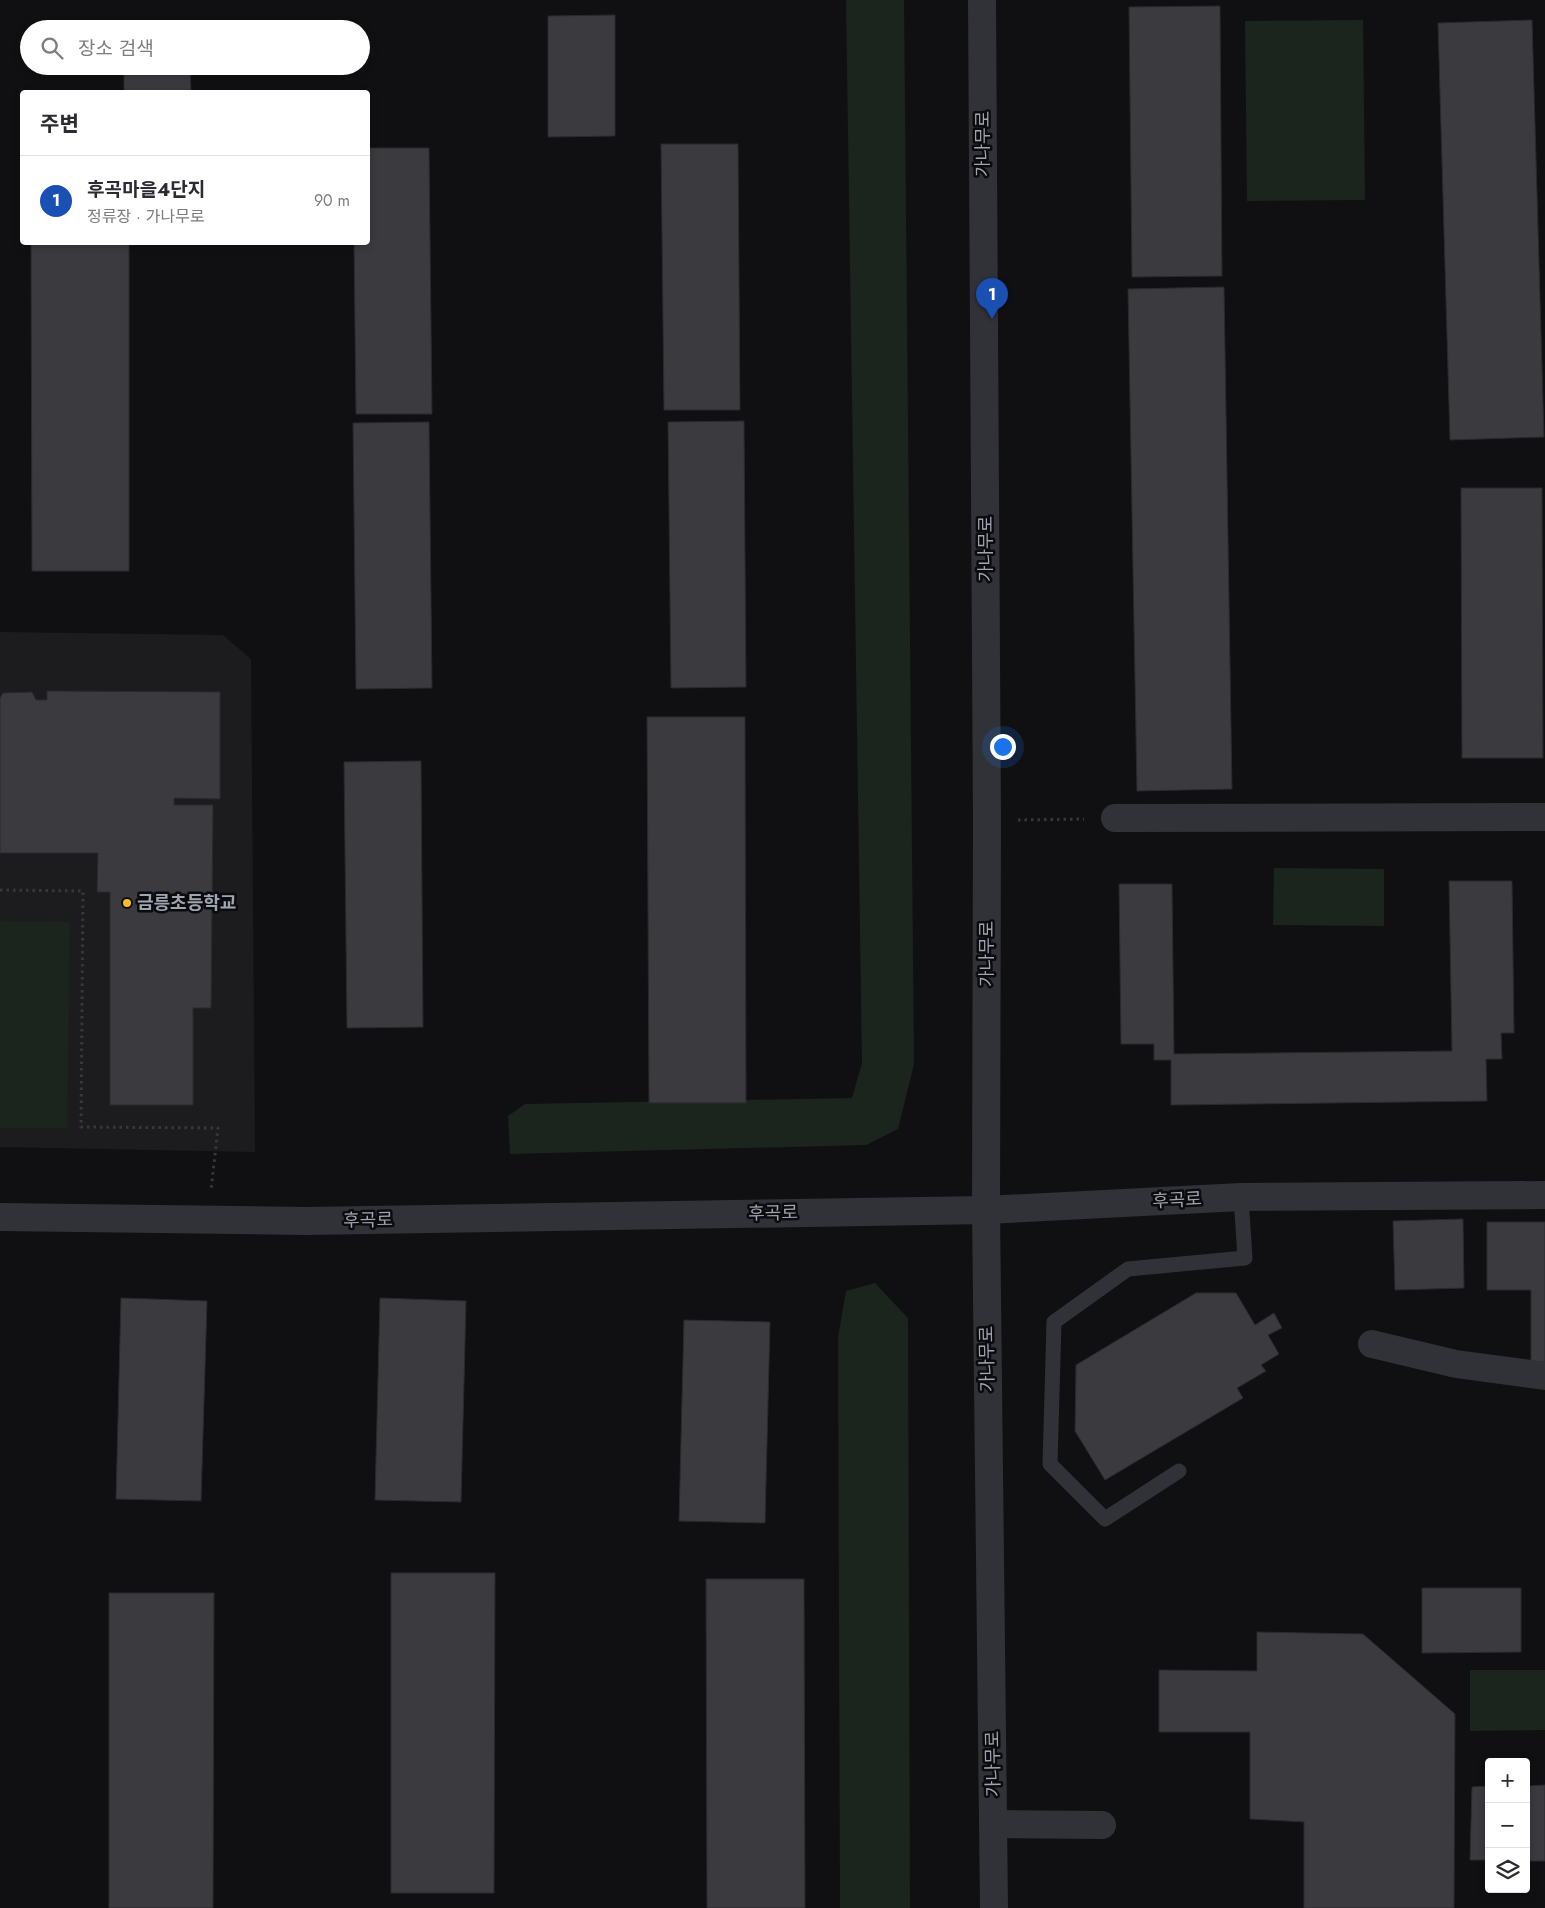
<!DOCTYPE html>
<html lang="ko">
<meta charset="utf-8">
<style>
body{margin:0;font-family:Jost,"Noto Sans KR",sans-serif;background:#f2f2f3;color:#2b2b33}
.controls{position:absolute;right:15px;bottom:15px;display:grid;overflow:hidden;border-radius:5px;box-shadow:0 2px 8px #0003}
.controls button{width:45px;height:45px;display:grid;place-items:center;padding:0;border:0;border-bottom:1px solid #e1e1e2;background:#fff;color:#2b2b33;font:25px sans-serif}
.you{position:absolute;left:1002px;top:746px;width:18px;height:18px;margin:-12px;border:4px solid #fff;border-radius:50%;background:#1a73e8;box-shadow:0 0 0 8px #1a73e833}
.badge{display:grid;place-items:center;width:32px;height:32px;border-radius:50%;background:#db2777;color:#fff;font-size:16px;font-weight:700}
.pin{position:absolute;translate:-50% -41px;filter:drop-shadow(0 1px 2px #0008)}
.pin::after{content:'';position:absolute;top:26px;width:18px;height:15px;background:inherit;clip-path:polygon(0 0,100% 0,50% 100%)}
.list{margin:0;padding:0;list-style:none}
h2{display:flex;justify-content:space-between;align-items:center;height:65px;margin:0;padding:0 20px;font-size:21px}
h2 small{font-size:16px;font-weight:400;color:#7c7c81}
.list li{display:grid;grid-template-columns:32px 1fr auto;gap:15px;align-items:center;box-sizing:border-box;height:90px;padding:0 20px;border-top:1px solid #e1e1e2}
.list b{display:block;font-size:19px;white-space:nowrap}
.list p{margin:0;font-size:16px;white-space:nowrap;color:#7c7c81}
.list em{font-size:16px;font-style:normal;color:#7c7c81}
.icon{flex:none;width:28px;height:28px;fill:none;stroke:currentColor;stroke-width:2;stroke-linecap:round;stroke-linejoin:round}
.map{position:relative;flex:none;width:1545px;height:1908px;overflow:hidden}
.search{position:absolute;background:#fff;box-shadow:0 2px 8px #0003;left:20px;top:20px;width:350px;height:55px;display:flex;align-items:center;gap:12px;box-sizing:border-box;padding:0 18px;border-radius:28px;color:#7c7c81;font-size:19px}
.panel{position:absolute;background:#fff;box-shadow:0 2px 8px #0003;left:20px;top:90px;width:350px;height:155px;border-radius:5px}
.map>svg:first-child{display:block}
.built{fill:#1c1c1f}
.green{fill:#1c241e}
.building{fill:#3a3a3f;stroke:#2a2a2e}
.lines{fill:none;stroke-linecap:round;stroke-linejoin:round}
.path{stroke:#37383e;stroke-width:3;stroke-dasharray:2.5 4;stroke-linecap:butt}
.service{stroke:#313237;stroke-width:15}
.minor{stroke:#313237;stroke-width:28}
.tertiary{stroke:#313237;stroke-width:28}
.poi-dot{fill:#fabe1f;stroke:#0b0b0d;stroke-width:2}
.labels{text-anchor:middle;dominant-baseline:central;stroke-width:5;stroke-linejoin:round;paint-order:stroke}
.street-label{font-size:18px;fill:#a0a5b3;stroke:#0b0b0d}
.poi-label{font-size:18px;font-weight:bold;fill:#a0a5b3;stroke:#0b0b0d;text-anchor:start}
</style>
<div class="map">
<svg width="1545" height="1908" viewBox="0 0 1545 1908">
<rect width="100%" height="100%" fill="#101012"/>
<path class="built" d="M0 632 223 635 251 659 255 1152 0 1147Z"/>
<path class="green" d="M846 0H904L914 1064 898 1129 866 1145 510 1154 508 1116 525 1104 852 1098 862 1063Z
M1363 20 1365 200 1247 201 1245 21Z
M1274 868 1384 869V926L1273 925Z
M0 921 70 922 67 1128H0Z
M875 1283 908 1318 910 1908H840L838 1337 846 1291Z
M1470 1670H1545V1730L1470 1731Z"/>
<path class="building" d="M1220 6 1222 276 1132 277 1129 7Z
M615 15V136L548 137V16Z
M1532 20 1544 437 1450 440 1438 23Z
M124 66H190L191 92H124Z
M661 144H738L740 410H664Z
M368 148H429L432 414H356L354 242H368Z
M31 242H129V571H32Z
M1224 287 1232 789 1137 791 1128 289Z
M744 421 746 687 671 688 668 422Z
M429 422 432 688 356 689 353 423Z
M1461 488H1542L1543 758H1462Z
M47 691 220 692V799L174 798V805H213L211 1008H193V1105H110V892H97L98 853H0V698L3 693 32 692 36 700H47Z
M647 717H745L746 1103H649Z
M421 761 423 1027 347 1028 344 762Z
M1449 881H1512L1514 1033H1501L1502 1059H1486L1487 1101 1171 1105V1060H1154V1044H1121L1119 884H1172L1174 1054 1452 1051Z
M1463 1219 1464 1288 1395 1290 1393 1221Z
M1487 1222H1545V1362H1531V1290H1487Z
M1196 1293H1236L1255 1325 1274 1313 1282 1328 1268 1335 1279 1354 1261 1365 1266 1371 1237 1388 1243 1398 1105 1480 1075 1431 1076 1365Z
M121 1298 207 1301 201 1501 116 1499Z
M380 1298 466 1301 461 1502 375 1500Z
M684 1320 770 1322 765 1523 679 1521Z
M391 1573H495L494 1893H391Z
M706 1579H804L805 1908H707Z
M1422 1588H1521V1652L1422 1653Z
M109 1593H214L213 1908H109Z
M1257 1632 1363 1634 1455 1714 1454 1908H1304V1822L1250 1819V1732H1159V1670L1257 1671Z
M1545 1785V1861H1526V1786Z
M1489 1786V1860H1470L1472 1787Z"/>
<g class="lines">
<path class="path" d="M1018 820 1084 819
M0 890 83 891 81 1127 218 1128 211 1190"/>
<path class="service" d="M1179 1471 1105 1519 1050 1464 1054 1322 1128 1269 1245 1258 1241 1197"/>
<path class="minor" d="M1115 818 1545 817
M1372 1344 1456 1364 1545 1376
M993 1824 1102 1825"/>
<path class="tertiary" d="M982 0 987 821 986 1210 994 1908
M0 1217 306 1221 986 1210 1241 1197 1545 1195"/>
</g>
<circle class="poi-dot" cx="127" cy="903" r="5"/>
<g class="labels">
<g class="street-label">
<text transform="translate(983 144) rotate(-90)">가나무로</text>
<text transform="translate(986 549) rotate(-90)">가나무로</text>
<text transform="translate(987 954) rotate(-90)">가나무로</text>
<text transform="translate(1177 1200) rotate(-3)">후곡로</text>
<text transform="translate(773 1213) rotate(-1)">후곡로</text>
<text transform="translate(368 1220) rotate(-1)">후곡로</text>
<text transform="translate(987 1359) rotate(-91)">가나무로</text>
<text transform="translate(993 1764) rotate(-91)">가나무로</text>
</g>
<g class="poi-label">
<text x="137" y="903">금릉초등학교</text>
</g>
</g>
</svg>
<div class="controls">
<button>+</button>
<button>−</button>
<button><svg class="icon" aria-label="layers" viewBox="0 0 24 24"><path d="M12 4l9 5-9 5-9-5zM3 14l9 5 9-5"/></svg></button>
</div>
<div class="you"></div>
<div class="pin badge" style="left:992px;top:319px;background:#1a4fb4">1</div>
<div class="search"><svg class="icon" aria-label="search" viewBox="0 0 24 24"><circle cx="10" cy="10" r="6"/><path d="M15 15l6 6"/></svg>장소 검색</div>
<section class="panel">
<h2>주변<small></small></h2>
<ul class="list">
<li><span class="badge" style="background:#1a4fb4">1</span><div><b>후곡마을4단지</b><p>정류장 · 가나무로</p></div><em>90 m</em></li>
</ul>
</section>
</div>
